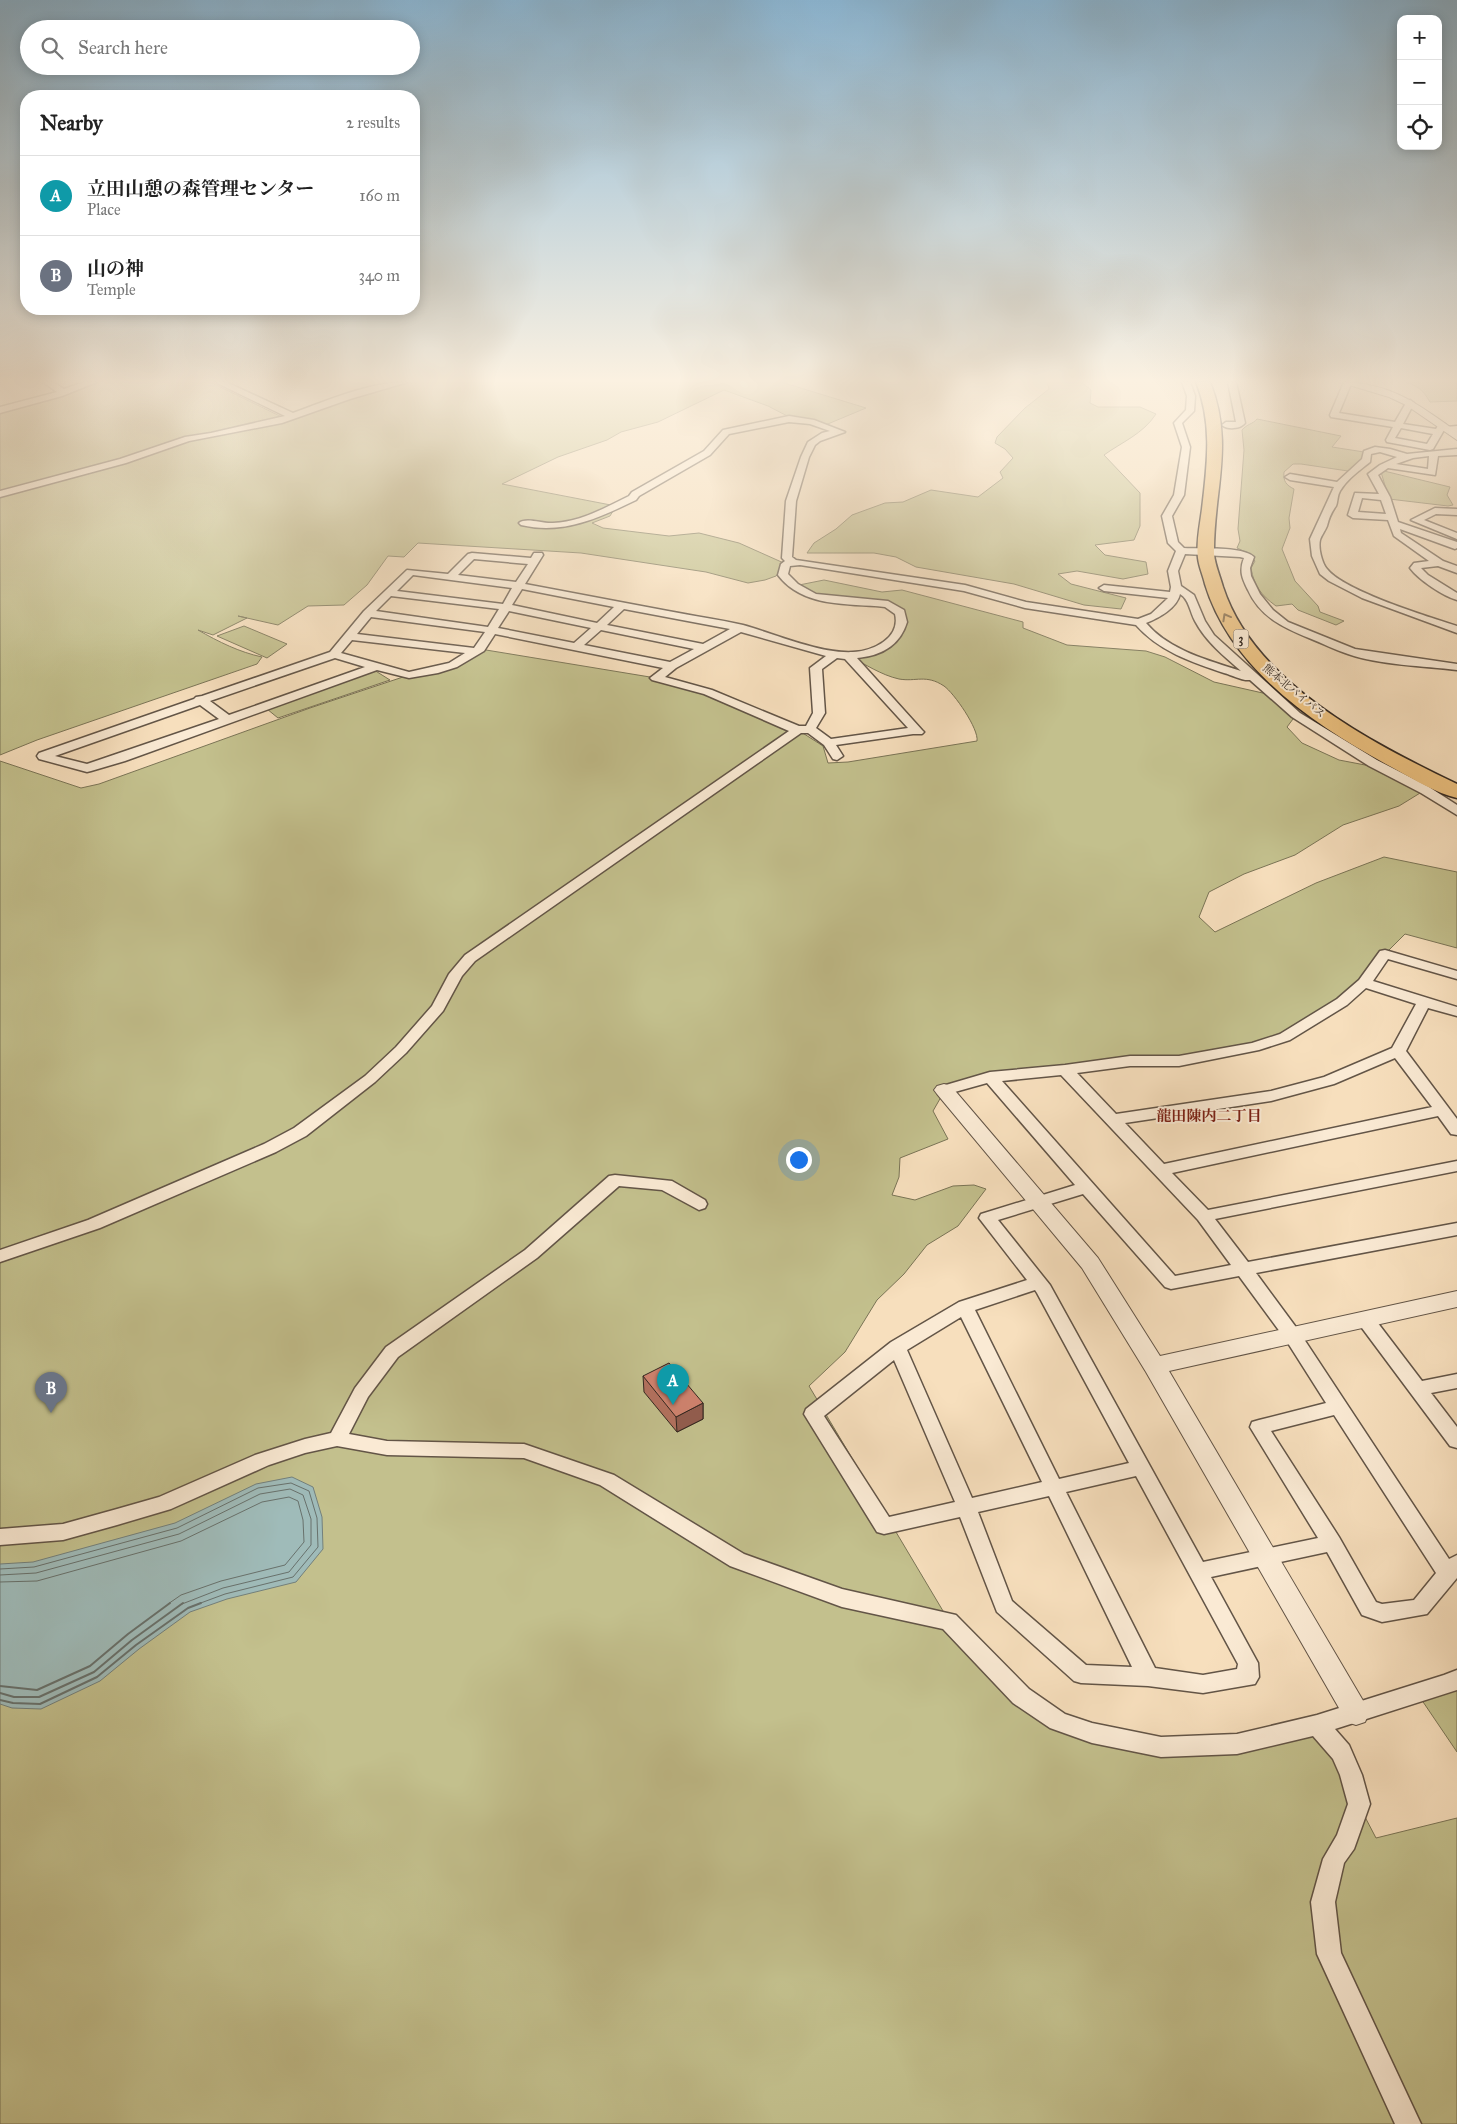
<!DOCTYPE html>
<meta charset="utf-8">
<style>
body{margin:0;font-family:"IM FELL Great Primer","Noto Serif JP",serif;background:#f6f6f6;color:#222}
.controls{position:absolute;right:15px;top:15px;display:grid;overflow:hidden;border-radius:10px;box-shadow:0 2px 12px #0003}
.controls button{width:45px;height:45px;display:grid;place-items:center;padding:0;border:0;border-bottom:1px solid #e0e0e0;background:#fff;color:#222;font:25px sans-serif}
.you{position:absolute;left:798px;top:1159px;width:18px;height:18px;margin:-12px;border:4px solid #fff;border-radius:50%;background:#1a73e8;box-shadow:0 0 0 8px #1a73e833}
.badge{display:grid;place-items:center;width:32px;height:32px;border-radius:50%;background:#ea580c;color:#fff;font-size:16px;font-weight:700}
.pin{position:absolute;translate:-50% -41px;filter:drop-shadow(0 1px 2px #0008)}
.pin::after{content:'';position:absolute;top:26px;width:18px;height:15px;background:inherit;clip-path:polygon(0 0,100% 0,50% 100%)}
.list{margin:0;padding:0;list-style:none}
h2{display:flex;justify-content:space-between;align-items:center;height:65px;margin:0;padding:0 20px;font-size:21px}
h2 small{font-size:16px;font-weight:400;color:#767676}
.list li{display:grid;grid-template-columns:32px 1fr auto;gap:15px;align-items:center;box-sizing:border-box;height:80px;padding:0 20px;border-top:1px solid #e0e0e0}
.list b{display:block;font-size:19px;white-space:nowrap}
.list p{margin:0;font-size:16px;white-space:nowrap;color:#767676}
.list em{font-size:16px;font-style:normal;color:#767676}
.icon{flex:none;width:28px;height:28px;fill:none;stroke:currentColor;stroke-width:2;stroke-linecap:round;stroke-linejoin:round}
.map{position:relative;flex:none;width:1457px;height:2124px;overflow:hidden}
.search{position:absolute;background:#fff;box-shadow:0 2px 12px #0003;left:20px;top:20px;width:400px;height:55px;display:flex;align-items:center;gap:12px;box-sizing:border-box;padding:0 18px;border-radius:28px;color:#767676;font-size:19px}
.panel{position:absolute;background:#fff;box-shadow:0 2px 12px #0003;left:20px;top:90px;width:400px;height:225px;border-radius:20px}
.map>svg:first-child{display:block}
.green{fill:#c3c08d;stroke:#7a7456}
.water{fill:#9fbbb9;stroke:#73807c}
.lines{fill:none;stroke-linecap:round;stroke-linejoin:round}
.shore-far1{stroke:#68716c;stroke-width:1}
.shore{stroke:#68716c;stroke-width:2}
.minor-casing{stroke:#635547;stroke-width:3}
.tertiary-casing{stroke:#635547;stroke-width:2}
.trunk-casing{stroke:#322720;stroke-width:3}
.minor{fill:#faead4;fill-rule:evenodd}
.tertiary{fill:#faead4;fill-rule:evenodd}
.trunk{fill:#ecc07e;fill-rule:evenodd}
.wall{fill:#b3715f;stroke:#322720}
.shaded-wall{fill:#925c4e;stroke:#322720}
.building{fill:#d0836f;stroke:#322720}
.oneway{stroke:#866c4a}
.labels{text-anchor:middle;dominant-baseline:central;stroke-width:4;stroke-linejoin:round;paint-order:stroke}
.far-street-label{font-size:11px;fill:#322720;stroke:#faead4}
.shield{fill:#faead4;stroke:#6e6256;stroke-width:1}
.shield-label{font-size:12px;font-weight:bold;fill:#322720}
.neighbourhood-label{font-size:15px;font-weight:bold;fill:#7a1f14;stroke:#faead4}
</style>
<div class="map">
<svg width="1457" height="2124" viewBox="0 0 1457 2124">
<rect width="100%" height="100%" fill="#f7dfbd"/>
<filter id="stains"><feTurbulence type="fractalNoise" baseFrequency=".004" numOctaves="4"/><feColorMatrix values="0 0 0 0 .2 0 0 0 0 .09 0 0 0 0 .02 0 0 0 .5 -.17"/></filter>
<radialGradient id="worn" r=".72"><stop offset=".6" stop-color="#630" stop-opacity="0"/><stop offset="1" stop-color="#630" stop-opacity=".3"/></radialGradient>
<path class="green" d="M99 382H210L288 420 346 399 408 382H781L866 408 823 426 795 420 768 406 724 390 658 422 621 432 607 440 558 457 502 484 616 506 610 516 592 523 603 528 669 536 699 533 739 543 786 564 776 576 765 580 748 583 706 572 581 553 418 543 404 557 388 556 367 585 344 605 308 606 278 625 238 616 247 618 213 635 198 630C219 642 239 652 262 657L257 664 37 740 0 755V412Z
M1047 382H1081L1091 390 1090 403 1098 407H1140L1156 414C1143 434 1122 442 1104 455L1140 493V526L1134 540 1095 545 1105 555 1146 562 1148 574 1123 579 1077 571 1058 574 1071 584 1126 598 1121 609 1084 605 1014 584 916 567 896 557 874 553H807L814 543 836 529 852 515 885 503 903 502 931 490 978 497 1003 478 1000 472 1013 458 1005 449 995 443 997 437 1025 408 1049 389Z
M1405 382H1457V401L1430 402C1423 390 1418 386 1405 382Z
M1257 419 1341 436 1332 447 1364 452 1365 455 1362 462 1348 471 1301 464H1293L1284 472C1283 481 1286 485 1294 489L1289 518 1290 528 1282 549 1295 581 1318 606 1320 612 1344 621 1336 625 1298 610 1292 604 1276 606C1261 595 1254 586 1251 568L1255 561 1248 553 1237 548 1240 541 1238 529 1244 450 1242 430C1247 424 1253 424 1257 419Z
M1384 471 1450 487 1447 495 1453 505 1448 506 1389 499 1381 472Z
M824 580 882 592 902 590 1023 622V628L1067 645 1146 651 1165 657 1214 682 1276 696 1296 715 1287 727 1302 743 1339 760 1386 769 1425 790 1399 806 1343 825 1295 855 1244 874 1209 892 1199 917 1215 932 1316 883 1384 857 1457 872V948L1405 934 1385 954 1364 983 1285 1037 1207 1057 1065 1070 945 1090 933 1111 948 1139 900 1158 899 1177 892 1195 915 1200 953 1186 974 1185 986 1189 958 1226 927 1245 904 1274 877 1300 845 1352 809 1386 949 1621 1058 1721 1161 1747 1317 1725 1376 1838 1457 1818V2124H0V761L81 788 99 784 310 708 409 675 434 671 480 649 656 678 690 687 798 730 823 746 828 763 848 762 977 741C979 729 954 693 944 686 926 674 916 682 899 679 881 675 865 664 849 656L887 646 902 622 888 604 806 593 799 585Z
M244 626 287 644 267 658 217 636Z
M374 670 390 680 278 718 267 709Z
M1457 1679V1752L1417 1693Z"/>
<path class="water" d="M292 1477 313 1487 322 1517 323 1549 296 1582 227 1599 190 1612 139 1649 100 1681 41 1709 12 1708 0 1704V1564L33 1562 175 1523 256 1484Z"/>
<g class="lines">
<path class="shore-far1" d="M0 1569 34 1567 177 1528 258 1488 291 1483 309 1491 317 1518 318 1547 293 1577 225 1594 198 1604
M0 1575 36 1573 179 1534 260 1494 290 1489 303 1495 311 1519V1545L289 1572 223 1588 182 1604
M0 1582 37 1581 181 1541 262 1502 289 1497 298 1501 303 1520 304 1542 285 1565 221 1581 181 1595 168 1604"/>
<path class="shore" d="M0 1686 37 1690 90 1666 128 1634 170 1603
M0 1693 14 1697H39L94 1672 132 1640 183 1603
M0 1700 13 1703 40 1704 97 1677 136 1645 188 1608 201 1603"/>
<g class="minor-casing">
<path id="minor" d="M43 382H53L64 389 84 382H97L62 396 0 413V407L57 392Z
M215 382H226L293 413C329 400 369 382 408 382L350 399 282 423 189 441 126 463 0 497V491L120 459 185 437 211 433 285 416Z
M1182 382H1190L1195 396 1194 411 1182 423 1190 447 1184 495 1172 516 1178 542 1184 548C1200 549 1243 546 1254 557L1250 568 1251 576 1260 594 1273 610 1288 622 1355 649 1457 664V670C1424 666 1379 665 1348 654 1335 650 1322 643 1309 638 1284 628 1260 617 1248 590 1242 578 1239 571 1244 558L1240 557 1185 554 1178 571 1181 586 1194 595 1205 621 1214 635 1300 713 1377 760 1429 787 1457 805V815L1421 793 1369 766 1292 717 1250 680C1242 681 1232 675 1224 673 1191 662 1159 651 1136 625L1025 608 964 591 800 565 790 566 788 574 798 584 816 594 888 601 904 610 907 622C900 646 880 656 857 658L922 730 924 732 922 734H913L836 745 843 756 837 760 833 759 824 745 808 733H801L475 961 462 976 443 1011 406 1053 375 1082 306 1136 276 1152 100 1228 0 1262V1250L88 1220 264 1144 294 1128 365 1076 396 1047 432 1006 449 974 465 955 789 731 704 694 652 680 650 678 663 668 495 634 484 651 457 667 438 673 409 678 377 670 125 761 91 771 87 772 39 759 37 756 39 753 194 699 196 697 202 696 330 652 364 611 407 570 448 574 468 554 472 553 531 558 534 553H542L543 555 525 584C573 593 620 602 668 611 693 616 718 619 743 625 775 634 821 654 853 652 873 651 901 638 895 614L885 607C848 603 803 608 778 575L781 564 785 561 782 558 786 501 801 457 808 442 822 433 830 431 810 424 789 422 729 434 710 455 639 496 636 500C599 518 563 535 521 525L519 523C526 517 543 524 553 523 580 522 605 508 629 496L632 492 704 451 723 430 789 416 814 420 845 432 820 441 815 445 809 457 796 501 792 557 796 560 965 585 1026 602 1138 619 1151 614 1168 598 1104 591 1099 588 1104 585 1170 592 1171 587 1168 571 1176 551 1168 543 1162 516 1174 495 1182 447 1174 423 1186 410 1187 396ZM474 559 528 564 516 582 458 575ZM413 575 512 588 503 604 397 591ZM522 589 614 607 597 623 512 605ZM1180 594C1189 599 1190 612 1195 621 1206 642 1224 656 1241 671 1208 660 1170 651 1146 623 1159 618 1177 608 1180 594ZM391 596 499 609 488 627 376 611ZM624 609 730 629 703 644 607 625ZM509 611 591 628 574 643 498 628ZM371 617 485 632 474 648 357 634ZM601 630 694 649 670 662 584 645ZM741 632 826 656 810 668 813 713 806 726H799L712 690 665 677 676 668ZM352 640 465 653 449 663 409 672 341 653ZM335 658 365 667 229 715 210 701ZM837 658 845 659 908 728 831 739 816 728 825 713 822 669ZM200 705 219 719 87 764 55 756Z
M1228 382H1236L1245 423C1240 429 1228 430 1222 425L1226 422H1236Z
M1344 382 1351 384 1339 413 1395 422 1406 403 1410 400 1414 403 1403 424 1436 429 1439 424H1445L1446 427 1457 426V432L1444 430 1433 449 1430 450 1387 442 1386 440 1393 427 1331 417 1330 415ZM1401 428 1433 434 1427 444 1395 438Z
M1375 447 1390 449 1407 454 1457 449V455L1438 456 1435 475 1388 468 1378 475 1390 497 1398 522 1457 542V548L1455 549 1400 529 1401 533 1443 561 1457 566V573L1438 566 1421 568 1428 575 1457 593V600C1443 596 1419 580 1410 568L1414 563 1429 561 1394 536 1388 520 1353 518 1348 515 1355 493 1379 494 1368 474 1380 465 1397 457 1380 452 1371 454 1370 462C1359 471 1347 479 1340 491 1337 496 1338 501 1336 506 1331 513 1329 518 1327 526 1325 531 1321 536 1320 540 1318 548 1322 563 1327 569 1344 591 1429 617 1457 626V633L1362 598 1329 581 1320 574 1312 556 1310 539 1334 487 1290 480 1285 477 1290 474 1337 482 1362 459 1364 451ZM1429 456 1428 469 1396 464 1413 458ZM1362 498 1381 500 1386 514 1358 512Z
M1435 508 1457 509V515L1436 514 1424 520 1457 533V539L1411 520Z
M1385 950 1457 971V979L1388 959 1373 981 1457 1007V1016L1428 1008 1406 1051 1457 1119V1135L1451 1134 1438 1116 1172 1173 1208 1210 1457 1161V1171L1215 1219 1248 1262 1457 1223V1235L1256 1273 1298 1330 1449 1559 1457 1555V1578L1427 1614 1382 1622 1362 1615 1327 1552 1211 1577 1258 1663 1259 1677 1255 1684 1203 1693 1148 1686 1081 1683 1074 1681 997 1612 960 1517 884 1534 877 1532 804 1414 806 1409 891 1342 959 1302 1027 1280 979 1218 981 1214 1075 1185 987 1083 944 1095 939 1093 936 1090 939 1087 990 1072 1065 1065 1130 1056H1179L1252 1043 1280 1034 1337 999 1359 980 1380 951ZM1366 988 1416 1004 1392 1048 1324 1077 1271 1091 1116 1114 1077 1073 1130 1066H1179L1259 1050 1290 1040 1347 1005ZM1395 1058 1432 1107 1164 1164 1125 1123 1271 1101 1334 1084ZM1061 1075 1198 1220 1231 1265 1175 1276 1002 1081ZM1083 1194 1165 1287 1171 1289 1239 1276 1286 1340 1326 1403 1259 1420 1252 1422 1250 1427 1318 1538 1203 1562 1050 1285 998 1220ZM1035 1290 1037 1293 1129 1463 1059 1479 975 1310ZM961 1317 1042 1482 972 1498 907 1350ZM894 1360 955 1502 889 1517 824 1416ZM1334 1415 1436 1573 1414 1600 1382 1604 1376 1602 1339 1537 1271 1431ZM1136 1476 1238 1664 1237 1669 1203 1675 1155 1668 1066 1492ZM1049 1496 1132 1667 1086 1665 1012 1601 978 1512Z
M615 1175 672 1181 705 1200 707 1204 705 1208 699 1210 662 1190 619 1186 537 1258 398 1357 368 1397 349 1434 387 1441 524 1444 614 1475 744 1554 842 1589 956 1615 1029 1689 1065 1714 1092 1723 1161 1737 1237 1734 1317 1715 1444 1675 1457 1670V1690L1335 1729 1349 1745 1362 1775 1370 1804 1354 1849 1344 1863 1335 1902 1341 1953 1421 2124H1395L1317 1954 1311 1902 1323 1859 1337 1835 1348 1804 1340 1775 1333 1759 1313 1736 1237 1754 1161 1757 1092 1743 1050 1728 1013 1703 943 1629 842 1607 730 1566 600 1485 524 1458 387 1455 337 1446 305 1453 269 1465 171 1509 117 1525 63 1540 0 1545V1529L63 1524 117 1509 159 1497 255 1455 305 1439 331 1433 355 1388 386 1347 525 1250 609 1176Z
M1365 1313 1371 1314 1422 1381 1457 1374V1388L1431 1393 1457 1427V1448L1450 1446 1359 1324 1356 1319 1359 1314Z"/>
</g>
<g class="tertiary-casing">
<path id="tertiary" d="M1339 382C1390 382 1418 404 1457 432V440L1406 405 1389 397Z
M944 1084 951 1086 1098 1258 1160 1356 1457 1291V1307L1169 1371 1365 1704 1369 1713 1365 1722 1356 1725 1347 1722 1146 1372 1082 1268 937 1094 934 1090 937 1086Z"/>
</g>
<g class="trunk-casing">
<path id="trunk" d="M1196 382H1210C1235 444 1213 492 1214 554 1215 565 1220 576 1223 587 1254 683 1372 743 1457 784V798C1436 793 1415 780 1395 769 1319 728 1232 672 1205 584 1203 575 1199 567 1198 558 1196 542 1200 525 1202 509 1207 465 1213 424 1196 382Z"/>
</g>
<use href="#minor" class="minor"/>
<use href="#tertiary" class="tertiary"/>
<use href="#trunk" class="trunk"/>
</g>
<path class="wall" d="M643 1376 703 1403V1419L677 1432 644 1392Z"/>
<path class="shaded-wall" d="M703 1403V1419L677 1432 676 1417Z"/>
<path class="building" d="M669 1363 703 1403 676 1417 643 1376Z"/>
<defs><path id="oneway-chevron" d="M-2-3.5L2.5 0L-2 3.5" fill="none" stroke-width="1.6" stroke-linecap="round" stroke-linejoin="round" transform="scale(1.25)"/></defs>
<use class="oneway" href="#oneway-chevron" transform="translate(1226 617) rotate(-119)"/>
<linearGradient id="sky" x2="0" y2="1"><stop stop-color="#8bb7d5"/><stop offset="0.56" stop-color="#fbf1e1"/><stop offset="1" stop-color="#fbf1e1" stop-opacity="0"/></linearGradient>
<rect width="1457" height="680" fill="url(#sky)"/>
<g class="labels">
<g class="far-street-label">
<text transform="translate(1294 691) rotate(40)">熊本北バイパス</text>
</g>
<rect class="shield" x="1233.5" y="629.5" width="15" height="19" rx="4"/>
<g class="shield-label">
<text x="1241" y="639">3</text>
</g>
<g class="neighbourhood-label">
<text x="1209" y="1116">龍田陳内二丁目</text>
</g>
</g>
<rect width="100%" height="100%" filter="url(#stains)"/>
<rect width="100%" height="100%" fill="url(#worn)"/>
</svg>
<div class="controls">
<button>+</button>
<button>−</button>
<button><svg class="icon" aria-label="locate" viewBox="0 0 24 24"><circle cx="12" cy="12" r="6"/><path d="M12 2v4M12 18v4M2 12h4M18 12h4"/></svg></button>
</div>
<div class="you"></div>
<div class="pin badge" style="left:673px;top:1405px;background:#0f9aa8">A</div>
<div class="pin badge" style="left:51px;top:1413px;background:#6b7280">B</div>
<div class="search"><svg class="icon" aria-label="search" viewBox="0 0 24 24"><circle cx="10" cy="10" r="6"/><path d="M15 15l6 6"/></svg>Search here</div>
<section class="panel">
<h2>Nearby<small>2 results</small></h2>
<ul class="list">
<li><span class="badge" style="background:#0f9aa8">A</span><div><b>立田山憩の森管理センター</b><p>Place</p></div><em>160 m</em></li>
<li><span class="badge" style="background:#6b7280">B</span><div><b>山の神</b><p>Temple</p></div><em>340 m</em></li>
</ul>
</section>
</div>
